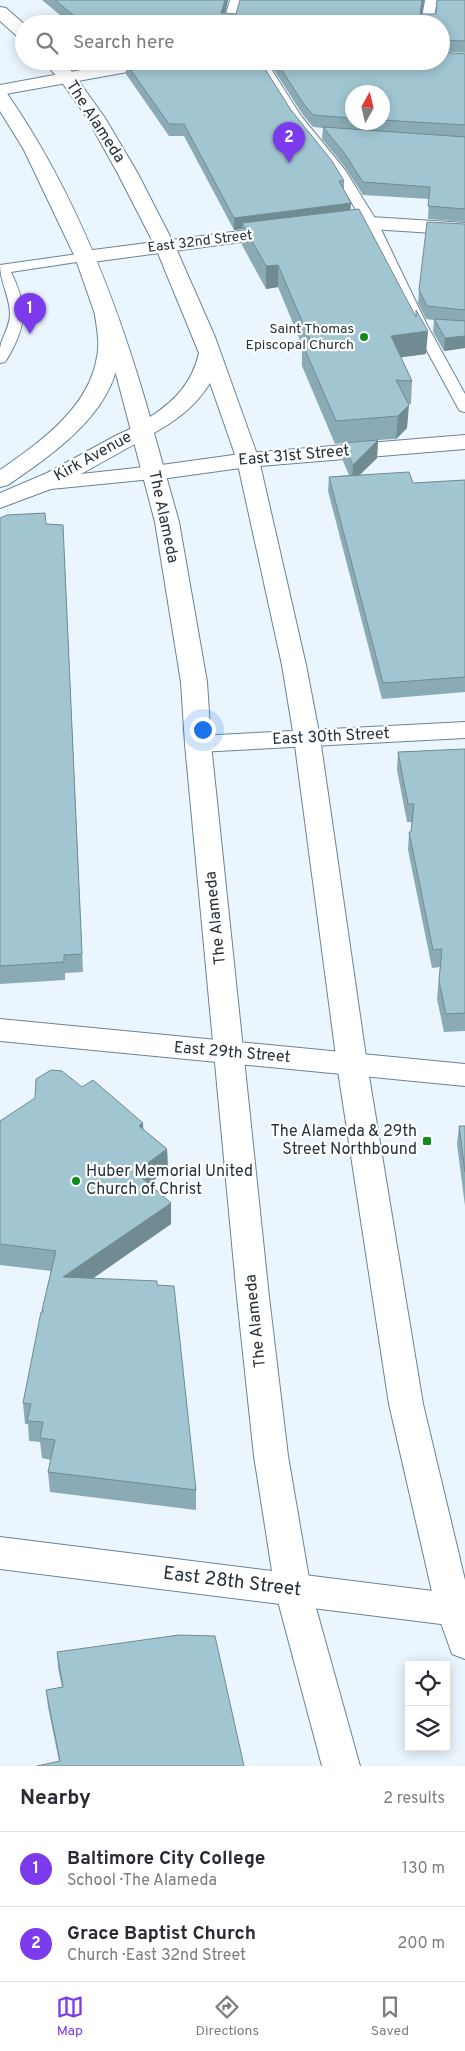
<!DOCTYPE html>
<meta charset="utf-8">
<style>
body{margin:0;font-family:Overpass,sans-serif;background:#f2f2f3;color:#2b2b33}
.controls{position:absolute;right:15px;bottom:15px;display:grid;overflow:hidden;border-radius:0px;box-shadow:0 2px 12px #0003}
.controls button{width:45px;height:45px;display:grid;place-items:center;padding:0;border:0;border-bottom:1px solid #e1e1e2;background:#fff;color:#2b2b33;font:25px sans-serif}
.compass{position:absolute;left:345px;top:85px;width:45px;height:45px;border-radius:50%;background:#fff;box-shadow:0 2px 12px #0003;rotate:8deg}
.you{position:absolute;left:202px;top:729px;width:18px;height:18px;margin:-12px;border:4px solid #fff;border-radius:50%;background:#1a73e8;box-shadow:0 0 0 8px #1a73e833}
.badge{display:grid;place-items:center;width:32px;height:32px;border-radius:50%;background:#7c3aed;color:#fff;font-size:16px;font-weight:700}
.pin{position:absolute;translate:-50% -41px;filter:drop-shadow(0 1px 2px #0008)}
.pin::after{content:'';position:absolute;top:26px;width:18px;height:15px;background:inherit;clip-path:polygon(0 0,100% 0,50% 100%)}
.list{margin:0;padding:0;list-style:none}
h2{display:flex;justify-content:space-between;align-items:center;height:65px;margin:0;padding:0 20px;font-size:21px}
h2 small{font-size:16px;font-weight:400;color:#7c7c81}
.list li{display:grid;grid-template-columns:32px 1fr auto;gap:15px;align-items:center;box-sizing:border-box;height:75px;padding:0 20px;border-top:1px solid #e1e1e2}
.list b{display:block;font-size:19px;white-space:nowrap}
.list p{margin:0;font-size:16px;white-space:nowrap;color:#7c7c81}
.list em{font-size:16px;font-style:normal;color:#7c7c81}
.icon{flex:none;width:28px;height:28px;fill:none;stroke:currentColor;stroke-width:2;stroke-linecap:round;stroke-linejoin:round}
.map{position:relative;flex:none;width:465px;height:1766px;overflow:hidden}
.search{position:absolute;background:#fff;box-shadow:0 2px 12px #0003;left:15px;right:15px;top:15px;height:55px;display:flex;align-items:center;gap:12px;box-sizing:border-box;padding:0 18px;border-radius:28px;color:#7c7c81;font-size:19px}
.sheet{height:215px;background:#fff}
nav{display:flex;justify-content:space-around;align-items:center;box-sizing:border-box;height:70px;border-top:1px solid #e1e1e2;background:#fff;font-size:14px;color:#7c7c81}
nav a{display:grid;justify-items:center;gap:2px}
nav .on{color:#7c3aed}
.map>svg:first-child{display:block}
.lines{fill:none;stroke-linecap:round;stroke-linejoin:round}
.lane-casing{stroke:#698497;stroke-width:2}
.street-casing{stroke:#698497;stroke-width:2}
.secondary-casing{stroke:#698497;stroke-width:2}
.primary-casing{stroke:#698497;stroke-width:2}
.lane{fill:#fff;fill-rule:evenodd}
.street{fill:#fff;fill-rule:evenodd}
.secondary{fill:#fff;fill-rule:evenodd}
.primary{fill:#fff;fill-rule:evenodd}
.wall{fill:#8aaab5;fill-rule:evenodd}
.shaded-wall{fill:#718b93}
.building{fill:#a1c6d2;stroke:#718b93}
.poi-dot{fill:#108d18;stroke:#fff;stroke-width:2}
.labels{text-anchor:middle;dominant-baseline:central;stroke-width:4.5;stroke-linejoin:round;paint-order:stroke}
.far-street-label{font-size:14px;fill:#26313a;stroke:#fff}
.far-poi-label{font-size:14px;fill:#26313a;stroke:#fff;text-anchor:end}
.street-label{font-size:16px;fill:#26313a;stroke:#fff}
.poi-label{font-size:16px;fill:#26313a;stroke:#fff;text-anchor:end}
.near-street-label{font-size:19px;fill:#26313a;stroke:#fff}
</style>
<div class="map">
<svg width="465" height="1766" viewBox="0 0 465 1766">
<rect width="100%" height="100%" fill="#eaf5fe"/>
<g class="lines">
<g class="lane-casing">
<path id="lane" d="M230 0H242L235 24H223Z
M425 0H437L433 24H421Z
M254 61H266L301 116 345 170 378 223 427 325 465 394V412L460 411 458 408 413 325 364 223 333 172 292 121Z
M85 253 92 257 90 260 11 272C28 307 27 325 7 359L5 362 0 363C0 358 0 353 0 348 2 336 10 327 10 314 10 297 0 282 0 265Z"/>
</g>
<g class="street-casing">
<path id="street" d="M130 61H170L167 65 161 66 0 95V85Z
M371 217 465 223V235L371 229 329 232 322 230 319 226 322 222Z
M279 226 286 228 289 232 286 236 85 263 78 261 75 257 78 253 85 251Z
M465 435V449L248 467 154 480 146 478 143 473 146 468 154 466 248 453Z
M465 722V738L198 752 189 750 185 744 189 738 198 736Z
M0 1019 465 1064V1086L0 1041Z
M0 1537 465 1595V1627L0 1569Z"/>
</g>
<g class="secondary-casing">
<path id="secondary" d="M105 309 112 311C118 318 118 330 119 340 124 406 56 452 8 485L0 487V470C40 442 89 408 97 357 100 343 97 329 95 315L98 311Z
M143 423 151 425 154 430 151 435 81 474 154 466 162 468 165 473 162 478 51 489 0 508V493L47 473 117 435Z"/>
</g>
<g class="primary-casing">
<path id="primary" d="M0 7 6 8 24 24V38L18 37 0 21Z
M43 61H62L73 73 105 118 137 172 175 246 215 337 259 460 306 665 320 738 367 1064 423 1404 465 1580V1659L452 1654 436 1609 389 1404 337 1064 294 738 282 665 237 460 210 383C196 406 177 420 154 433L179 522 207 682 211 744 269 1297 288 1456 311 1590 360 1766H322L275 1590 254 1456 237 1297 185 744 181 682 155 522 116 374 75 257 24 150 0 111V91L6 92C74 189 118 304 150 417 175 401 192 383 199 353L155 246 117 172 87 118 61 81Z"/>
</g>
<use href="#lane" class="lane"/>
<use href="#street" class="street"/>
<use href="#secondary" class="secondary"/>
<use href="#primary" class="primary"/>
</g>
<path class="wall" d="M42 0H228L225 14H236L240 0H424L421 14H434L465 0V53L441 51V24H71Z
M465 54V222L428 219 429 199 363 195 344 166 322 139 323 128 313 127 303 115 268 61H441ZM352 92H382V122H352Z
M125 62 291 110 344 181V190L351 203 350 210 426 354 401 357 412 381 411 404H408L407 428 396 439 378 440 377 458 360 475 413 483 465 480V692L382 699 328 491 329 477 349 475 343 461V443L335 444 302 366V345L278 287 266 289 242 245V229L234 230 184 136H169L126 74Z
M465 224V348L444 351 433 332 434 320 426 319 418 303 419 290Z
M0 518 46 524 63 525 83 972 65 973V980L0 984Z
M465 749V1031L444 1032 437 999 440 967 432 968 408 850 409 832H411L412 822H407L397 770 398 752Z
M82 1087 143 1123V1129L167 1149 168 1170 148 1184 171 1224 92 1278 157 1285 196 1490V1510L50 1492 48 1472 51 1460 42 1458 40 1442 29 1441 28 1424H25L23 1403 42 1310 51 1271 0 1265V1121Z
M459 1126H465V1206L457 1144Z
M57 1652 244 1766 59 1761 48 1707 46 1690 62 1687 58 1668Z"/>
<path class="shaded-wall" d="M225 0H228L222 24 221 13Z
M422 0H424L420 24V14Z
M351 203 350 216 242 223V229L234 230V218Z
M278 265V287L266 289V266Z
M428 331 426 354 389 359 391 336Z
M465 336V348L444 351 445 338Z
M409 405 407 428 396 439 398 416Z
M378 440 377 458 352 482 353 465Z
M143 1123 144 1144 139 1126Z
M167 1149 168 1170 136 1193 135 1172Z
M171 1203V1224L65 1298 63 1277Z"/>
<path class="building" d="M55 0H225L221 13 236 14 240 0H422L420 14H434L436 13 437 0H465V41L441 40V24H84Z
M441 52 465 54V125L382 120V92H352V118L313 115 303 103 276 61H441Z
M132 61H260L291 110 332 161 344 181H339L351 203 234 218 184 124H169L125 62Z
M323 127 465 137V209L428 206 430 187 363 182 345 154Z
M359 209 416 317V310L428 331 391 336 412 381 396 380 409 405 398 416 336 421 302 343 311 342 278 265 266 266 242 223Z
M427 222 465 224V310L427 306 419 290Z
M434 319 465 321V336L445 338Z
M378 440 353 465 343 443Z
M409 472 413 483 465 480V677L383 683 329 477Z
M45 513 46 524 63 525 82 954 64 955V962L0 966V518L7 515Z
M465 749V1013L446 1014 439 981 442 949 433 950 409 832H411L414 804H408L398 752Z
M51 1070 62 1071 82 1087 93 1080 143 1123 139 1126 167 1149 135 1172 171 1203 63 1277 157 1281V1285L174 1286 196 1490 48 1472 55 1440 40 1438 43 1422 27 1421 31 1404 23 1403 41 1312H44L42 1310 56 1251 0 1244V1121L35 1098 36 1079Z
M459 1126H465V1172Z
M179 1635 215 1636 244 1766H37L60 1761 46 1690 63 1687 57 1652Z"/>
<g class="poi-dot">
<circle cx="364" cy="337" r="5"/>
<rect x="422" y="1136" width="10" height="10" rx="2.5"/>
<circle cx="76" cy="1181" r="5"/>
</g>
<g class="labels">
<g class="far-street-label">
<text transform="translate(200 242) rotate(-7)">East 32nd Street</text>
</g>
<g class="far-poi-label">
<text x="354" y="329">Saint Thomas<tspan x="354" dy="16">Episcopal Church</tspan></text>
</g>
<g class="street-label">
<text transform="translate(95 122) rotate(57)">The Alameda</text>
<text transform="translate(294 456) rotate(-5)">East 31st Street</text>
<text transform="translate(93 457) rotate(-29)">Kirk Avenue</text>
<text transform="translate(163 517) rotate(78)">The Alameda</text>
<text transform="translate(331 737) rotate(-3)">East 30th Street</text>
<text transform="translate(216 918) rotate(-96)">The Alameda</text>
<text transform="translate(232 1053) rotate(5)">East 29th Street</text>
<text transform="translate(256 1321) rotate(-96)">The Alameda</text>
</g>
<g class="poi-label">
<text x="417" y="1132">The Alameda &amp; 29th<tspan x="417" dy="18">Street Northbound</tspan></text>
<text x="86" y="1172" text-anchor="start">Huber Memorial United<tspan x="86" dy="18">Church of Christ</tspan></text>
</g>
<g class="near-street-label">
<text transform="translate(232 1582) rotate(7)">East 28th Street</text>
</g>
</g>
</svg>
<div class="controls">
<button><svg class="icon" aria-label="locate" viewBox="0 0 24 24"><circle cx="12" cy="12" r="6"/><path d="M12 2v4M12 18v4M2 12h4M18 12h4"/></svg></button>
<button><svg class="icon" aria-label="layers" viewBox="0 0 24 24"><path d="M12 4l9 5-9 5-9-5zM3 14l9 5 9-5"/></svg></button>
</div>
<svg class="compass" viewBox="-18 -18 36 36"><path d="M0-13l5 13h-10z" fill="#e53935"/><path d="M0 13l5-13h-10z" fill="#7c7c81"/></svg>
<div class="you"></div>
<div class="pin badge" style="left:30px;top:334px">1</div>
<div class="pin badge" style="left:289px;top:163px">2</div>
<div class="search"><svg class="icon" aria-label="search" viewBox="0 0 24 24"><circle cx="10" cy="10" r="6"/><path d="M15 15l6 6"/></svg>Search here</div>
</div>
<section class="sheet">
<h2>Nearby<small>2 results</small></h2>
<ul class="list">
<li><span class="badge">1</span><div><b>Baltimore City College</b><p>School · The Alameda</p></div><em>130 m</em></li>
<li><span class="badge">2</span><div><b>Grace Baptist Church</b><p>Church · East 32nd Street</p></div><em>200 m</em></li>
</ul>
</section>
<nav>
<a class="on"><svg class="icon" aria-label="map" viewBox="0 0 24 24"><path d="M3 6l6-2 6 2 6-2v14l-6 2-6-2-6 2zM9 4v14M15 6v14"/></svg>Map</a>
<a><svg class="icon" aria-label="directions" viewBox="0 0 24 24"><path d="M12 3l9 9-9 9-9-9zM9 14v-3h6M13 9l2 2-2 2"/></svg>Directions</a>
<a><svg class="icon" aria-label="saved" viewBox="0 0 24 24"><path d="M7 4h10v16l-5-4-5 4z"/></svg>Saved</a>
</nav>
